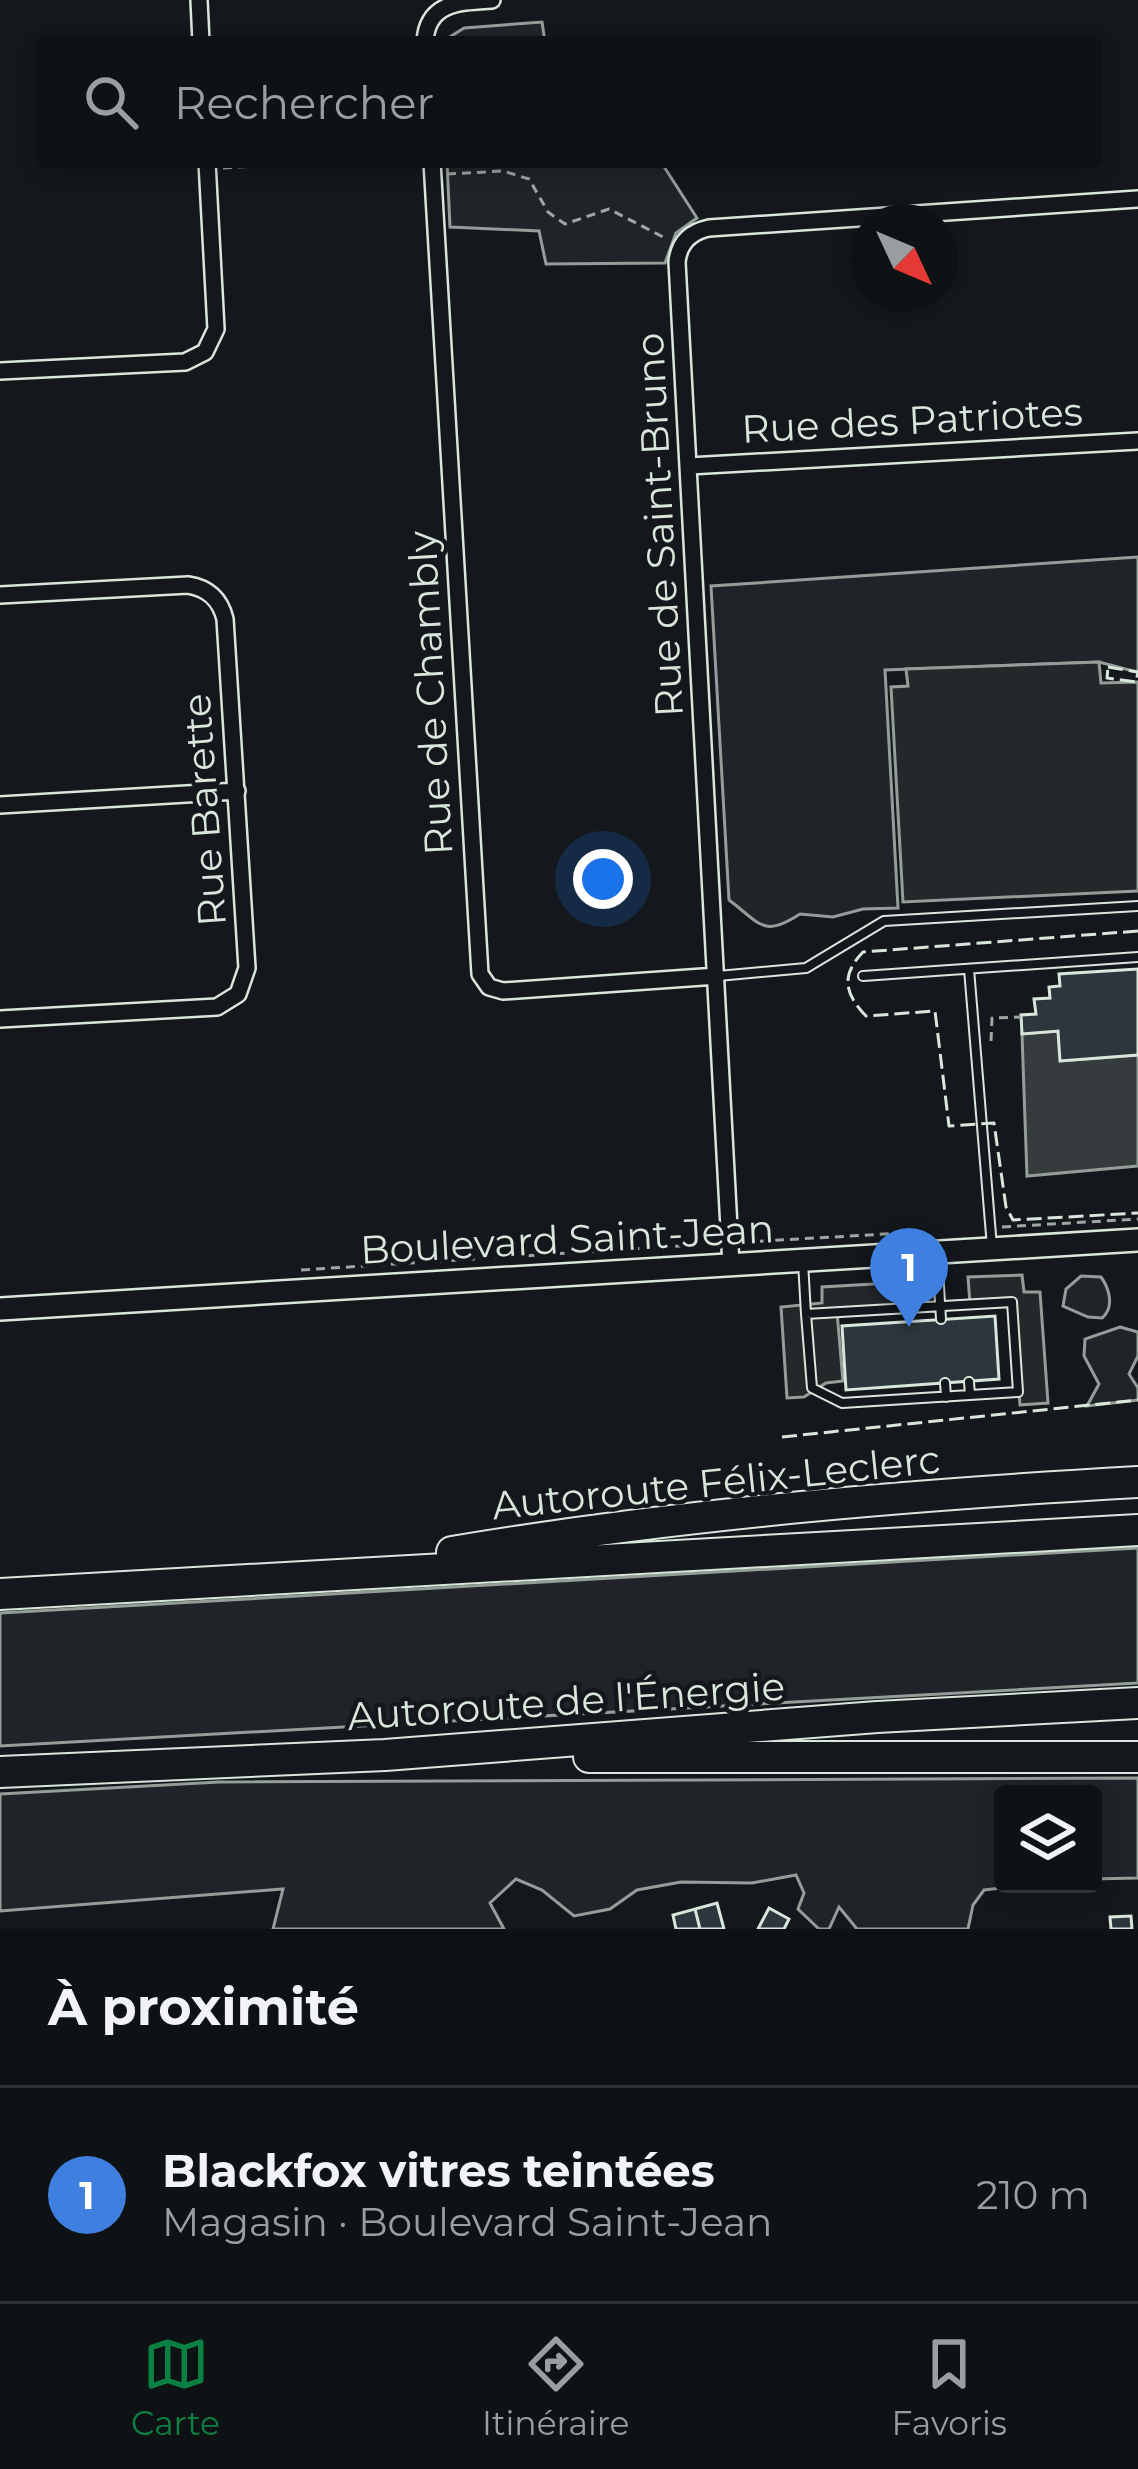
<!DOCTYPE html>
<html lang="fr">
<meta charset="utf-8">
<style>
body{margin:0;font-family:Montserrat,sans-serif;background:#1d2022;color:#f1f3f6}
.controls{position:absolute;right:36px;bottom:36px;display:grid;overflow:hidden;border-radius:12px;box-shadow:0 6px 18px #0003}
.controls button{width:108px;height:108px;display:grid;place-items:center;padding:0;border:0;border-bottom:3px solid #2f3234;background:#0f1215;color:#f1f3f6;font:60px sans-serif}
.compass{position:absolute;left:850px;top:204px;width:108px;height:108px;border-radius:50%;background:#0f1215;box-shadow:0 6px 18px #0003;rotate:134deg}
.you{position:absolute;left:603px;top:879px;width:42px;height:42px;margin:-30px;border:9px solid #fff;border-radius:50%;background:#1a73e8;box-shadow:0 0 0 18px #1a73e833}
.badge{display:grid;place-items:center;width:78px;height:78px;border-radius:50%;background:#0b8043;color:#fff;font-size:39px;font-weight:700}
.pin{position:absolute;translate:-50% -99px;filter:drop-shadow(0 3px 6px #0008)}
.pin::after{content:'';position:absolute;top:63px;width:42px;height:36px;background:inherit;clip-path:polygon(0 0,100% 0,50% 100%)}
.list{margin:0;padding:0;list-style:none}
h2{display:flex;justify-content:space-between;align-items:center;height:156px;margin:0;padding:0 48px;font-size:51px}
h2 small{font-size:39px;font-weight:400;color:#9b9ea0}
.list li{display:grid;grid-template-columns:78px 1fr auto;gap:36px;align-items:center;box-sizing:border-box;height:216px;padding:0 48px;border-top:3px solid #2f3234}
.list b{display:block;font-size:45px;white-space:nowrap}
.list p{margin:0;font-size:39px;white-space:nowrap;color:#9b9ea0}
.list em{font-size:39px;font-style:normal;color:#9b9ea0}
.icon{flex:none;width:66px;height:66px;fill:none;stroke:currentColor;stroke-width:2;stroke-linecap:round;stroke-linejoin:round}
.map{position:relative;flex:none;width:1138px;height:1929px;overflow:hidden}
.search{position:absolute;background:#0f1215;box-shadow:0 6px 18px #0003;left:36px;right:36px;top:36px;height:132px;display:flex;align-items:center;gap:30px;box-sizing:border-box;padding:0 42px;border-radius:12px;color:#9b9ea0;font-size:45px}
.sheet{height:372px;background:#0f1215}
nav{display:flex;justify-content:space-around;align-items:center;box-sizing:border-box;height:168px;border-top:3px solid #2f3234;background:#0f1215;font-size:33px;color:#9b9ea0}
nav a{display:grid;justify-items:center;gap:6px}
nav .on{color:#0b8043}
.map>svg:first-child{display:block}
.green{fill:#202428;stroke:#939e99;stroke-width:3}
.parking{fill:#24282b;stroke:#939e99;stroke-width:3}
.water{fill:#363b3e;stroke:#939e99;stroke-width:3}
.building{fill:#2c363c;stroke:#d8e6dc;stroke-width:3}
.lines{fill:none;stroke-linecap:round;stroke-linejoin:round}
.service-casing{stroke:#d8e6dc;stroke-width:12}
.minor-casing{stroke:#d8e6dc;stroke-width:20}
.tertiary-casing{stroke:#d8e6dc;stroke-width:26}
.motorway-casing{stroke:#d8e6dc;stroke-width:34}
.path{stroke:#9da8a2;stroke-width:3;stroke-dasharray:9 6;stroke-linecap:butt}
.service{stroke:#14181c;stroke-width:8}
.minor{stroke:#14181c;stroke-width:15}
.tertiary{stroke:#14181c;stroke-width:21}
.motorway{stroke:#14181c;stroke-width:30}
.fence{stroke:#d8e6dc;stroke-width:3;stroke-dasharray:15 6;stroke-linecap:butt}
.labels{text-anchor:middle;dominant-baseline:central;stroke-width:9;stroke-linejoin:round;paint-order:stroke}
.street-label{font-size:39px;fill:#d8e6dc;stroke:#14181c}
</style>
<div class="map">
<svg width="1138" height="1929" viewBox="0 0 1138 1929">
<rect width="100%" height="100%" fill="#14181c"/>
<path class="green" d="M542 22 545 42H442L464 28Z
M447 162H661L697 218 676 233 665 263 546 264 539 231 450 227Z
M1138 557V676L1137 672 1099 662 885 670 898 908 863 909 833 917 800 914C763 938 761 924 729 900L711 586Z
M1081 1276 1101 1277C1109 1288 1115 1307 1102 1318L1088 1317 1063 1306 1066 1289Z
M1120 1327 1138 1332V1356L1129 1374 1138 1388V1400L1087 1406 1099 1384 1084 1356 1085 1339Z
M1138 1548V1683L0 1746V1613Z
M1138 1778V1878L1093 1879V1794H1003V1884H1040L984 1890 973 1905 968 1929H857L839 1907 829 1929H819L798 1909 804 1893 796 1875 752 1883 681 1882 637 1890 610 1909 574 1916 542 1890 516 1879 490 1903 504 1929H273L283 1889 0 1911V1794L219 1782Z"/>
<path class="parking" d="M1099 662 1101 683 1138 682V891L903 902 891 687 908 686 906 669Z
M1022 1275 1024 1292H1040L1048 1403 1020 1405 1012 1302 970 1304 968 1277Z
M925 1281 928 1307 837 1312 843 1381 826 1383 804 1397 787 1398 781 1307 822 1303V1287Z"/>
<path class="water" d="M1058 1031 1061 1061 1138 1055V1166L1027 1176 1022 1034Z"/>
<path class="building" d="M1138 969V1055L1060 1061 1058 1031 1022 1034 1021 1015 1036 1014 1034 999 1050 998 1049 987 1060 986 1059 974Z
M995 1316 999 1379 846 1390 842 1326Z
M717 1903 724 1929H700L695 1909Z
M769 1908 789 1919 784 1929H758Z
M695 1909 700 1929H676L673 1915Z
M1131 1916 1132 1929H1111L1110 1917Z"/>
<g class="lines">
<g class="service-casing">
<path id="service" d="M969 969 992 1247
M718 976 806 968 884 921 1138 906
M863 976 1138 957
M937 1253 941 1319
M803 1262 806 1314 812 1388 842 1403 1018 1392 1012 1302 806 1314
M969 1382 970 1395
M945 1383 946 1397"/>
</g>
<g class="minor-casing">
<path id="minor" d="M199 0 201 42
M425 42C427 2 460 2 492 0
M432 162 480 974 489 987 503 991 717 976
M0 371 185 362 205 352 216 329 207 162
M689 466 1138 441
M0 595 188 585C208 588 220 599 225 619L247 968 238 994 217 1007 0 1019
M0 805 237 791
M731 1265 677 262C679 243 690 232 709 228L1138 199"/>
</g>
<g class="tertiary-casing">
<path id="tertiary" d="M0 1309 1138 1240"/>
</g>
<g class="motorway-casing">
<path id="motorway" d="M452 1552C679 1514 908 1495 1138 1482
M0 1594 1138 1530
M589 1757H1138
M0 1772 385 1755 877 1717 1138 1703"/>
</g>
<path class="path" d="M223 168 317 162
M447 174 503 171 529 179 548 212 565 224 609 209 667 239
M991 1041 992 1018 1021 1017
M1002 1227 1138 1219
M745 1242 921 1232
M301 1270 711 1244"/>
<use href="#service" class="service"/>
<use href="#minor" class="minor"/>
<use href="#tertiary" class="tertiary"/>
<use href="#motorway" class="motorway"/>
<path class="fence" d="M1108 667 1138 672 1136 682 1107 678Z
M1138 931 863 952C840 976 845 994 866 1016L935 1011 949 1126 994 1123 1006 1207 1013 1220 1138 1213
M782 1437 1138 1400"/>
</g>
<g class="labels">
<g class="street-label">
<text transform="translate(912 420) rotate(-3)">Rue des Patriotes</text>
<text transform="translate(659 525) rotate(-93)">Rue de Saint-Bruno</text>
<text transform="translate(430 693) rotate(-93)">Rue de Chambly</text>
<text transform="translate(204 810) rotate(-94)">Rue Barette</text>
<text transform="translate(567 1239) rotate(-3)">Boulevard Saint-Jean</text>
<text transform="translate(716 1482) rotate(-6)">Autoroute Félix-Leclerc</text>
<text transform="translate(566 1701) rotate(-4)">Autoroute de l'Énergie</text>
</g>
</g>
</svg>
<div class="controls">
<button><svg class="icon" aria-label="layers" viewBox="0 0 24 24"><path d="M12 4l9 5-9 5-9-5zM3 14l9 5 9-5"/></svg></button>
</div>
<svg class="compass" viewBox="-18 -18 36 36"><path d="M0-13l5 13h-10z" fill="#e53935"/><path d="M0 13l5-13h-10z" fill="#9b9ea0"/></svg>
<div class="you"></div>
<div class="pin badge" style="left:909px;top:1327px;background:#3f7fe0">1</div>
<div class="search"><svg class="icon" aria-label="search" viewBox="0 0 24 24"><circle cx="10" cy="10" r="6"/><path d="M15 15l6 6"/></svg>Rechercher</div>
</div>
<section class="sheet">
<h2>À proximité<small></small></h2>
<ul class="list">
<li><span class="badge" style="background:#3f7fe0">1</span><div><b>Blackfox vitres teintées</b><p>Magasin · Boulevard Saint-Jean</p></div><em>210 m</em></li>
</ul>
</section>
<nav>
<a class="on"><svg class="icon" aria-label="map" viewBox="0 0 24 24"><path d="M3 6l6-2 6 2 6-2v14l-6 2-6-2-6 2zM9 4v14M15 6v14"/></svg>Carte</a>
<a><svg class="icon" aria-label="directions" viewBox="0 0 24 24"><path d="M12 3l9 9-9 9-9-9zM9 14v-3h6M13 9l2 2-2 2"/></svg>Itinéraire</a>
<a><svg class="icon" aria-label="saved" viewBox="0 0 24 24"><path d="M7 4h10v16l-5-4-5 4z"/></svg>Favoris</a>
</nav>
